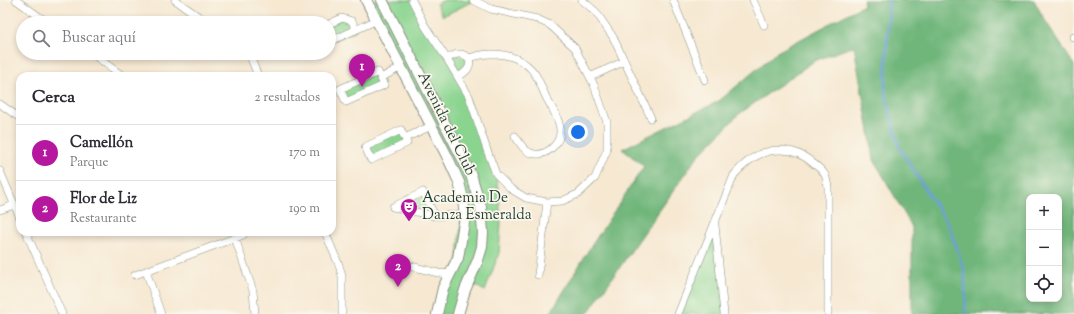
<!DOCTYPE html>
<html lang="es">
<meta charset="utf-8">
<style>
body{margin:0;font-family:"Sorts Mill Goudy",serif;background:#f2f2f3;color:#2b2b33}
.controls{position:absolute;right:12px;bottom:12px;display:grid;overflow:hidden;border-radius:8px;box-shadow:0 2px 6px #0003}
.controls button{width:36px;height:36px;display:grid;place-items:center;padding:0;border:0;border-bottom:1px solid #e1e1e2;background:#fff;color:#2b2b33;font:20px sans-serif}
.you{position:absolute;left:578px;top:132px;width:14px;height:14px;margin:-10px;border:3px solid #fff;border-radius:50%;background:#1a73e8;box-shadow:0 0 0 6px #1a73e833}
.badge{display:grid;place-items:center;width:26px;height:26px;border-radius:50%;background:#b5179e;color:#fff;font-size:13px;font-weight:700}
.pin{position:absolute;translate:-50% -33px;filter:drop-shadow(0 1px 2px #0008)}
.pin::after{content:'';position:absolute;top:21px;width:14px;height:12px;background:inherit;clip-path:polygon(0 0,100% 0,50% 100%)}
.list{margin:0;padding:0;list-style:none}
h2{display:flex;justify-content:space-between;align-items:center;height:52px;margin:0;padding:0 16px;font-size:17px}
h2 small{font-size:13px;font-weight:400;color:#7c7c81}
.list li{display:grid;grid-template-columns:26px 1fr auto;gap:12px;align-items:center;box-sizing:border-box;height:56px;padding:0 16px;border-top:1px solid #e1e1e2}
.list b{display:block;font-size:15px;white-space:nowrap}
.list p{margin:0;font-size:13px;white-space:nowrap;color:#7c7c81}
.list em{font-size:13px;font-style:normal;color:#7c7c81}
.icon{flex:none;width:22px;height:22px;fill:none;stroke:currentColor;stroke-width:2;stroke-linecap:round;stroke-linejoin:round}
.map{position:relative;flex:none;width:1074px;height:314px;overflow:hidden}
.search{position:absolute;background:#fff;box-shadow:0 2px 6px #0003;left:16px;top:16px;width:320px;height:44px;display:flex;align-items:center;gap:10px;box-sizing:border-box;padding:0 14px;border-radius:22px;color:#7c7c81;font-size:15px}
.panel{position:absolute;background:#fff;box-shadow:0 2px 6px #0003;left:16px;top:72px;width:320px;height:164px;border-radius:12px}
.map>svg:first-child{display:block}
.green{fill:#8bd490;stroke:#558862}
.forest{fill:#70b67a;stroke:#487a57;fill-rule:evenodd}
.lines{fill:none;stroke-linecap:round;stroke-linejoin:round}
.stream{stroke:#6ca0d8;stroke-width:2.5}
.street-casing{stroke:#8a9282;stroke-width:8}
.secondary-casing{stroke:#8a9282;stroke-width:12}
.street{stroke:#fff;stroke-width:7}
.secondary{stroke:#fff;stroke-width:10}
.labels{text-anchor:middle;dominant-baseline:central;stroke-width:3.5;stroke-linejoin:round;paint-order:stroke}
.street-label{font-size:15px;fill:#1f3d34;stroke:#fbf7ec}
.poi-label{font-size:15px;fill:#1f3d34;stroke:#fbf7ec;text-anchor:start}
</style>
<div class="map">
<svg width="1074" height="314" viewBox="0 0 1074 314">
<rect width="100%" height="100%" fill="#fbf7ec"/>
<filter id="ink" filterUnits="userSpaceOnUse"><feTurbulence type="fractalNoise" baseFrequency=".025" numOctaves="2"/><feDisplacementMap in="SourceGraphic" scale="8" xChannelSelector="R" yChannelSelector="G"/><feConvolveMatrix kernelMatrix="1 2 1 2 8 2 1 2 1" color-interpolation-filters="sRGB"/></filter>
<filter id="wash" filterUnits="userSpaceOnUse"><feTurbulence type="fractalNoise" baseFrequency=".012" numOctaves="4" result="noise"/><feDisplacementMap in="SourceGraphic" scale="16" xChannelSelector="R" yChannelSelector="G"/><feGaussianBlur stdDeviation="0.9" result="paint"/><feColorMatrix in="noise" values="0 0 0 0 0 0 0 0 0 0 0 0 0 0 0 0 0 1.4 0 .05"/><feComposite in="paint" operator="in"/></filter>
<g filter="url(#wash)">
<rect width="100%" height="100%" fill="#f6e8d1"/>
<path class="green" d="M366 0H412L447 59 456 54 470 60 459 78 496 174 499 195 501 223 499 253 485 291 469 282 458 314H437L458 258 463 199Z
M445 0H473V1L443 16 436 4Z
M342 18 352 21 356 30 329 42V24Z
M378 72 384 85 346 102 340 89Z
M401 130 407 143 371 160 365 147Z
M423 192 435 216 393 207Z
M715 224 724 314H678Z"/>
<path class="forest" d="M863 0H1034L1043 17 1074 65V314H912V227L874 160 854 46 814 61 739 114 697 157 587 314H550L588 251 644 166 622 149 719 101 777 52 864 5ZM1029 197H1059V299H1029Z"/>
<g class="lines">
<path class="stream" d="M889 0 885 91 899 147 925 189 948 224 964 269 966 297 965 314"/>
</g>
</g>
<g filter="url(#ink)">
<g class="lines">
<g class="street-casing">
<path id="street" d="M16 0 48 23
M175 0 208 23
M412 0 425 26 447 59 469 96 487 150 496 174 511 189 526 198 547 202 562 201 578 194 595 178 607 150V122L594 85 575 48 550 25 537 19 491 9 473 0
M582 0 596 12 613 37 651 118
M673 0 705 80
M753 0 764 25
M329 24 342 18 352 21 356 30
M1073 37H1074
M329 42 377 20
M91 53 123 76
M247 53 250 56 258 76
M469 58C476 56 483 54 490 54 507 53 526 60 535 74 540 82 543 91 547 99 552 108 560 120 560 130 561 144 545 158 531 153 524 151 519 142 515 136
M447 59C455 54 461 51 469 58 472 68 466 72 458 77
M378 72 384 85 346 102 340 89Z
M590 77 625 61
M381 78 401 67
M0 104 20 118
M401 130 407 143 371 160 365 147Z
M405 138 431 126
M0 171 20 218
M393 207 435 216 465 215
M393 207 423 192 435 216
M0 210 14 205
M715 225 724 314
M26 232 62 314
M325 232 339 265 342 276V314
M235 238 253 291 255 314
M395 262 438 273 450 274
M146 271 161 314
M135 275 243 235
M538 275 547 202
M678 314 734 175C742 166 754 155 766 152 784 147 801 152 814 164 818 167 823 171 825 175 827 179 827 183 828 187V314"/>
</g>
<g class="secondary-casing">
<path id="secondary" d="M366 0 448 158 459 182 463 199 465 217 458 258 443 288 437 314
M382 0 471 175 481 207 483 233 482 247 478 260 465 290 458 314"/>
</g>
<use href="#street" class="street"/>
<use href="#secondary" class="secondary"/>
</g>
</g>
<defs>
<g id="theatre-pin" transform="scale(0.9)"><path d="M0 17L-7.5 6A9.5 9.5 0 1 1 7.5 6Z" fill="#b5179e" stroke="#fbf7ec"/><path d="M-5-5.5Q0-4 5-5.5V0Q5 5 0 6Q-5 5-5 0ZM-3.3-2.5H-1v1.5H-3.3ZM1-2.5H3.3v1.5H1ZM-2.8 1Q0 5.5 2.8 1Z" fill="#fff"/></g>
</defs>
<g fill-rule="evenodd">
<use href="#theatre-pin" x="409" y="207"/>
</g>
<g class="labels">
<g class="street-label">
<text transform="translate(446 124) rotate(64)">Avenida del Club</text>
</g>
<g class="poi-label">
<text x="422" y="198">Academia De<tspan x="422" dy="17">Danza Esmeralda</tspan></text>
</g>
</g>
</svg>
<div class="controls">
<button>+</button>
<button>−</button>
<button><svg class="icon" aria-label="locate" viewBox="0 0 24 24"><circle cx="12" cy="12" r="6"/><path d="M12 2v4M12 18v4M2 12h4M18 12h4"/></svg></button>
</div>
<div class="you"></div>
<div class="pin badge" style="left:362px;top:87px">1</div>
<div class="pin badge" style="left:398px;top:287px">2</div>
<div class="search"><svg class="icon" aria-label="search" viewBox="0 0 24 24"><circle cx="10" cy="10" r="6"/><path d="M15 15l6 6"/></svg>Buscar aquí</div>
<section class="panel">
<h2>Cerca<small>2 resultados</small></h2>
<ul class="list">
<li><span class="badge">1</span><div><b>Camellón</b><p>Parque</p></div><em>170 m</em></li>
<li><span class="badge">2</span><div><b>Flor de Liz</b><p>Restaurante</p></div><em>190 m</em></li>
</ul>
</section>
</div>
